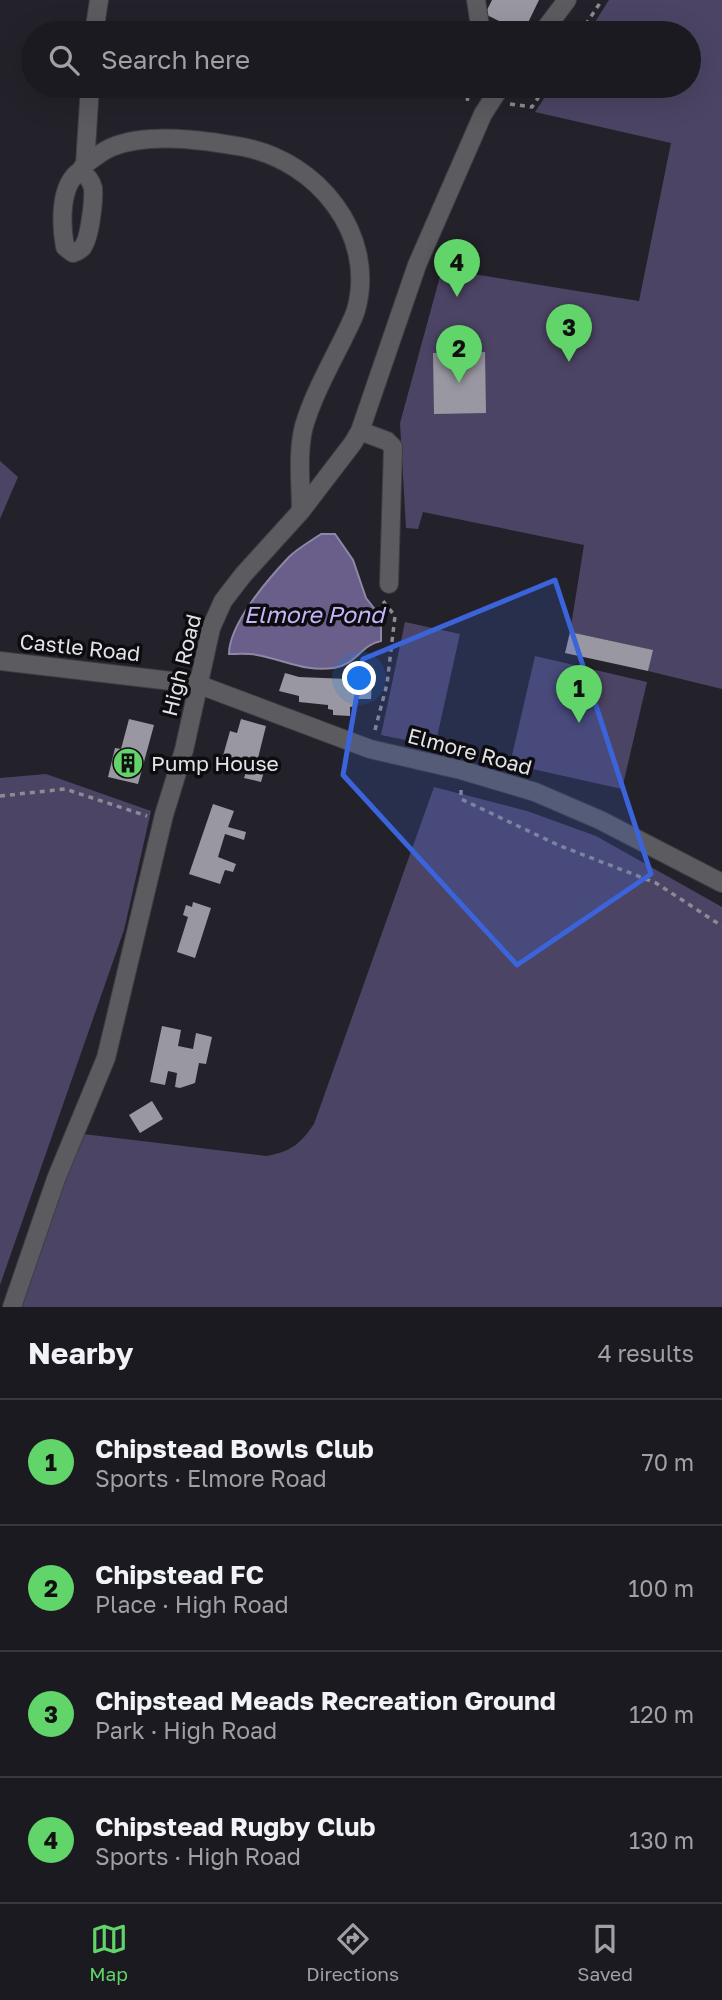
<!DOCTYPE html>
<meta charset="utf-8">
<style>
body{margin:0;font-family:"Golos Text",sans-serif;background:#27272d;color:#f1f3f6}
.you{position:absolute;left:360px;top:679px;width:24px;height:24px;margin:-18px;border:5px solid #fff;border-radius:50%;background:#1a73e8;box-shadow:0 0 0 10px #1a73e833}
.badge{display:grid;place-items:center;width:46px;height:46px;border-radius:50%;background:#61d46a;color:#111;font-size:23px;font-weight:700}
.pin{position:absolute;translate:-50% -58px;filter:drop-shadow(0 2px 4px #0008)}
.pin::after{content:'';position:absolute;top:37px;width:24px;height:21px;background:inherit;clip-path:polygon(0 0,100% 0,50% 100%)}
.list{margin:0;padding:0;list-style:none}
h2{display:flex;justify-content:space-between;align-items:center;height:91px;margin:0;padding:0 28px;font-size:30px}
h2 small{font-size:23px;font-weight:400;color:#9fa1a5}
.list li{display:grid;grid-template-columns:46px 1fr auto;gap:21px;align-items:center;box-sizing:border-box;height:126px;padding:0 28px;border-top:2px solid #38383e}
.list b{display:block;font-size:26px;white-space:nowrap}
.list p{margin:0;font-size:23px;white-space:nowrap;color:#9fa1a5}
.list em{font-size:23px;font-style:normal;color:#9fa1a5}
.icon{flex:none;width:38px;height:38px;fill:none;stroke:currentColor;stroke-width:2;stroke-linecap:round;stroke-linejoin:round}
.map{position:relative;flex:none;width:722px;height:1307px;overflow:hidden}
.search{position:absolute;background:#1a1a20;box-shadow:0 7px 28px #0002;left:21px;right:21px;top:21px;height:77px;display:flex;align-items:center;gap:18px;box-sizing:border-box;padding:0 24px;border-radius:38px;color:#9fa1a5;font-size:26px}
.sheet{height:595px;background:#1a1a20}
nav{display:flex;justify-content:space-around;align-items:center;box-sizing:border-box;height:98px;border-top:2px solid #38383e;background:#1a1a20;font-size:19px;color:#9fa1a5}
nav a{display:grid;justify-items:center;gap:4px}
nav .on{color:#61d46a}
.map>svg:first-child{display:block}
.green{fill:#4c4464}
.water{fill:#695f8a;stroke:#8e87a6;stroke-width:2}
.building{fill:#9997a1}
.lines{fill:none;stroke-linecap:round;stroke-linejoin:round}
.minor-casing{stroke:#3e3d45;stroke-width:20}
.path{stroke:#8c8b92;stroke-width:3.5;stroke-dasharray:5 5;stroke-linecap:butt}
.minor{stroke:#5c5b5f;stroke-width:18}
.marked{fill:#3b64db;fill-opacity:0.2;stroke:#3b64db;stroke-width:5;stroke-linejoin:round}
.labels{text-anchor:middle;dominant-baseline:central;stroke-width:7;stroke-linejoin:round;paint-order:stroke}
.street-label{font-size:21px;fill:#e4e3e9;stroke:#0d0c0f}
.poi-label{font-size:21px;fill:#e4e3e9;stroke:#0d0c0f;text-anchor:start}
.water-label{font-size:23px;font-style:italic;fill:#c5b4fa;stroke:#0d0c0f}
</style>
<div class="map">
<svg width="722" height="1307" viewBox="0 0 722 1307">
<rect width="100%" height="100%" fill="#23222a"/>
<path class="green" d="M609 0H722V689L648 671 652 650 570 632 584 545 423 512 418 529 406 528 400 423 442 269 639 301 671 143 535 112 552 86H689V33H588Z
M0 461 18 477 0 519Z
M405 622 460 634 435 746 381 735Z
M535 656 647 682 622 789 510 764Z
M46 774 151 811 124 930 0 1285V778Z
M434 787 527 811 596 836 722 907V1307H12L75 1133 267 1156C292 1151 300 1144 314 1124Z"/>
<path class="water" d="M321 534H335L353 560 366 598 381 617V641C361 645 357 664 334 668 304 672 285 660 257 655 248 653 238 654 229 654 229 624 268 579 289 557 298 548 311 541 321 534Z"/>
<path class="building" d="M492 0H539L523 33 485 14Z
M485 352 486 413 434 414 433 353Z
M570 632 653 650 648 671 565 653Z
M285 673 299 677 372 680 371 699H357L356 706 350 707V716L333 715V710L328 709V705L299 702V696L279 691Z
M129 719 154 725 138 784 108 777 115 748 121 749Z
M241 719 266 726 258 758 267 761 261 782 244 778 247 769 221 763 230 731 237 733Z
M213 804 234 811 228 827 246 832 244 840 225 834 218 857 236 864 233 872 225 870 220 884 189 874Z
M193 902 211 908 195 958 177 952 188 917 183 915 186 905 192 907Z
M162 1026 181 1030 178 1046 193 1049 196 1033 212 1037 206 1064 199 1063 195 1083 180 1088 175 1087 177 1073 168 1071 165 1085 150 1082Z
M152 1101 163 1119 140 1133 129 1115Z"/>
<g class="lines">
<g class="minor-casing">
<path id="minor" d="M476 0 481 33
M94 33 99 0
M542 33 567 0
M85 164C93 159 102 151 112 147 149 132 204 140 243 147 317 161 377 234 356 310 353 320 347 330 343 339 329 367 313 396 304 426 297 453 301 484 301 511
M80 171C87 176 91 180 93 188 94 200 90 239 82 248 80 250 76 252 73 253L65 247C61 225 59 185 80 171Z
M80 171 85 164 90 86
M360 431 387 441 393 447 389 584
M0 661 197 684 370 749 461 770 535 792 600 820 722 883
M12 1307 56 1179 106 1058 164 815 184 750 211 628 223 601 243 575 301 511 353 443 360 431 417 265 483 114 501 86"/>
</g>
<path class="path" d="M580 33 602 0
M466 86 468 104
M510 104 532 107 546 86
M375 730 387 684 395 616 383 601
M461 790V799L558 845 656 883 722 926
M0 796 65 789 147 816"/>
<use href="#minor" class="minor"/>
</g>
<path class="marked" d="M555 580 651 874 517 965 343 775 363 659Z"/>
<defs>
<g id="building-disc" transform="scale(1.575)"><circle r="9.5" fill="#61d46a" stroke="#0d0c0f"/><path d="M-4-6H4V6H1V3H-1V6H-4ZM-2.5-4.3h1.7v1.8h-1.7ZM.8-4.3h1.7v1.8H.8ZM-2.5-1h1.7V.8h-1.7ZM.8-1h1.7V.8H.8Z" fill="#111"/></g>
</defs>
<g fill-rule="evenodd">
<use href="#building-disc" x="128" y="763"/>
</g>
<g class="labels">
<g class="street-label">
<text transform="translate(80 647) rotate(6)">Castle Road</text>
<text transform="translate(181 665) rotate(-76)">High Road</text>
<text transform="translate(470 751) rotate(15)">Elmore Road</text>
</g>
<g class="poi-label">
<text x="151" y="763">Pump House</text>
</g>
<g class="water-label">
<text x="314" y="614">Elmore Pond</text>
</g>
</g>
</svg>
<div class="you"></div>
<div class="pin badge" style="left:579px;top:723px">1</div>
<div class="pin badge" style="left:459px;top:383px">2</div>
<div class="pin badge" style="left:569px;top:362px">3</div>
<div class="pin badge" style="left:457px;top:297px">4</div>
<div class="search"><svg class="icon" aria-label="search" viewBox="0 0 24 24"><circle cx="10" cy="10" r="6"/><path d="M15 15l6 6"/></svg>Search here</div>
</div>
<section class="sheet">
<h2>Nearby<small>4 results</small></h2>
<ul class="list">
<li><span class="badge">1</span><div><b>Chipstead Bowls Club</b><p>Sports · Elmore Road</p></div><em>70 m</em></li>
<li><span class="badge">2</span><div><b>Chipstead FC</b><p>Place · High Road</p></div><em>100 m</em></li>
<li><span class="badge">3</span><div><b>Chipstead Meads Recreation Ground</b><p>Park · High Road</p></div><em>120 m</em></li>
<li><span class="badge">4</span><div><b>Chipstead Rugby Club</b><p>Sports · High Road</p></div><em>130 m</em></li>
</ul>
</section>
<nav>
<a class="on"><svg class="icon" aria-label="map" viewBox="0 0 24 24"><path d="M3 6l6-2 6 2 6-2v14l-6 2-6-2-6 2zM9 4v14M15 6v14"/></svg>Map</a>
<a><svg class="icon" aria-label="directions" viewBox="0 0 24 24"><path d="M12 3l9 9-9 9-9-9zM9 14v-3h6M13 9l2 2-2 2"/></svg>Directions</a>
<a><svg class="icon" aria-label="saved" viewBox="0 0 24 24"><path d="M7 4h10v16l-5-4-5 4z"/></svg>Saved</a>
</nav>
